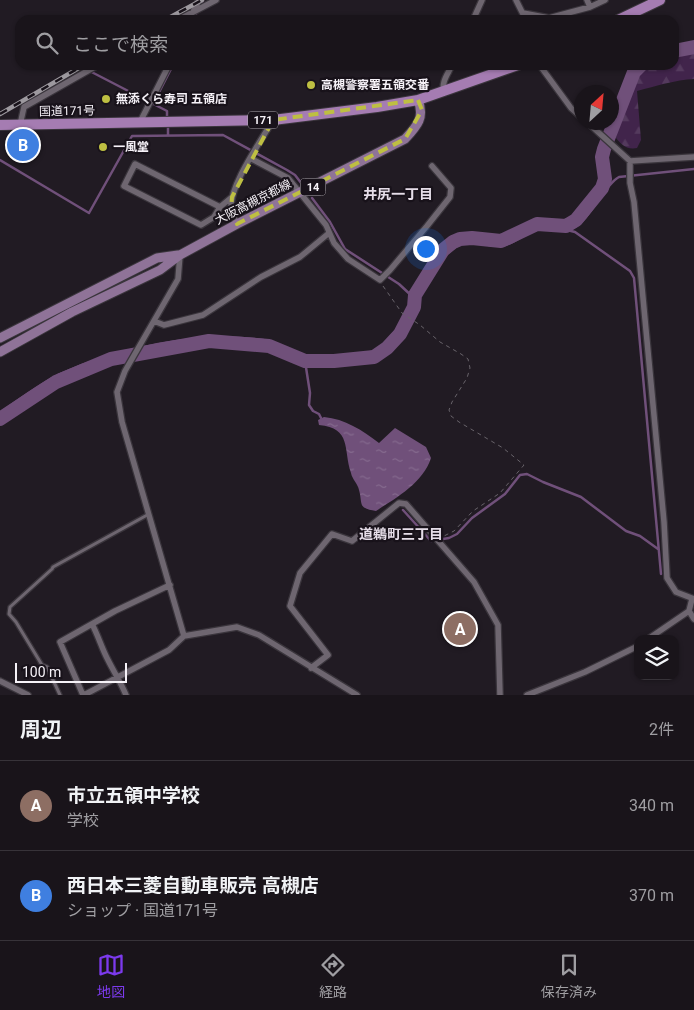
<!DOCTYPE html>
<html lang="ja">
<meta charset="utf-8">
<style>
body{margin:0;font-family:Roboto,"Noto Sans JP",sans-serif;background:#262127;color:#f1f3f6}
.controls{position:absolute;right:15px;bottom:15px;display:grid;overflow:hidden;border-radius:10px;box-shadow:0 1px 4px #0004}
.controls button{width:45px;height:45px;display:grid;place-items:center;padding:0;border:0;border-bottom:1px solid #373339;background:#19141a;color:#f1f3f6;font:25px sans-serif}
.compass{position:absolute;left:574px;top:85px;width:45px;height:45px;border-radius:50%;background:#19141a;box-shadow:0 1px 4px #0004;rotate:26deg}
.scale{position:absolute;left:15px;bottom:12px;width:112px;box-sizing:border-box;padding-left:5px;border:2px solid #f6f2f8;border-top:0;font-size:14px;line-height:18px;white-space:nowrap;color:#f6f2f8;-webkit-text-stroke:4px #18121a;paint-order:stroke}
.you{position:absolute;left:425px;top:248px;width:18px;height:18px;margin:-12px;border:4px solid #fff;border-radius:50%;background:#1a73e8;box-shadow:0 0 0 8px #1a73e833}
.badge{display:grid;place-items:center;width:32px;height:32px;border-radius:50%;background:#7c3aed;color:#fff;font-size:16px;font-weight:700}
.pin{position:absolute;translate:-50% -50%;border:2px solid #fff;box-shadow:0 1px 5px #0006}
.list{margin:0;padding:0;list-style:none}
h2{display:flex;justify-content:space-between;align-items:center;height:65px;margin:0;padding:0 20px;font-size:21px}
h2 small{font-size:16px;font-weight:400;color:#9f9ea2}
.list li{display:grid;grid-template-columns:32px 1fr auto;gap:15px;align-items:center;box-sizing:border-box;height:90px;padding:0 20px;border-top:1px solid #373339}
.list b{display:block;font-size:19px;white-space:nowrap}
.list p{margin:0;font-size:16px;white-space:nowrap;color:#9f9ea2}
.list em{font-size:16px;font-style:normal;color:#9f9ea2}
.icon{flex:none;width:28px;height:28px;fill:none;stroke:currentColor;stroke-width:2;stroke-linecap:round;stroke-linejoin:round}
.map{position:relative;flex:none;width:694px;height:695px;overflow:hidden}
.search{position:absolute;background:#19141a;box-shadow:0 1px 4px #0004;left:15px;right:15px;top:15px;height:55px;display:flex;align-items:center;gap:12px;box-sizing:border-box;padding:0 18px;border-radius:15px;color:#9f9ea2;font-size:19px}
.sheet{height:245px;background:#19141a}
nav{display:flex;justify-content:space-around;align-items:center;box-sizing:border-box;height:70px;border-top:1px solid #373339;background:#19141a;font-size:14px;color:#9f9ea2}
nav a{display:grid;justify-items:center;gap:2px}
nav .on{color:#7c3aed}
.map>svg:first-child{display:block}
.forest{fill:url(#forest-firs)}
.water{fill:url(#water-ripples)}
.lines{fill:none;stroke-linecap:round;stroke-linejoin:round}
.stream{stroke:#70507a;stroke-width:2.5}
.river{stroke:#70507a;stroke-width:14}
.lane-casing{stroke:#3a353c;stroke-width:5.5}
.street-casing{stroke:#3a353c;stroke-width:8}
.primary-casing{stroke:#3a353c;stroke-width:11}
.highway-casing{stroke:#3a353c;stroke-width:12}
.path{stroke:#68636a;stroke-width:1;stroke-dasharray:4 4;stroke-linecap:butt}
.lane{stroke:#6e6670;stroke-width:3}
.street{stroke:#6e6670;stroke-width:5.5}
.primary{stroke:#8f7398;stroke-width:9}
.highway{stroke:#a57cb2;stroke-width:10}
.rail-casing{stroke:#9d999f;stroke-width:4.5}
.rail{stroke:#18121a;stroke-width:2.5;stroke-dasharray:8;stroke-linecap:butt}
.marked{fill:none;stroke:#bebf42;stroke-width:4;stroke-dasharray:10 6;stroke-linejoin:round}
.poi-dot{fill:#bebf42;stroke:#18121a;stroke-width:2}
.labels{text-anchor:middle;dominant-baseline:central;stroke-width:4.5;stroke-linejoin:round;paint-order:stroke}
.shield{fill:#18121a;stroke:#b3afb5;stroke-width:1}
.shield-label{font-size:11px;font-weight:bold;fill:#f6f2f8}
.poi-label{font-size:12px;font-weight:bold;fill:#f6f2f8;stroke:#18121a;text-anchor:start}
.street-label{font-size:12px;fill:#f6f2f8;stroke:#18121a}
.neighbourhood-label{font-size:14px;font-weight:bold;fill:#e5dde8;stroke:#18121a}
</style>
<div class="map">
<svg width="694" height="695" viewBox="0 0 694 695">
<defs>
<pattern id="forest-firs" width="22" height="20" patternUnits="userSpaceOnUse" patternTransform="scale(1.25)"><rect width="22" height="20" fill="#41244b"/><path d="M5 1l3.5 6h-7zM16 11l3.5 6h-7z" fill="#543a5d"/></pattern>
<pattern id="water-ripples" width="26" height="14" patternUnits="userSpaceOnUse" patternTransform="scale(1.25)"><rect width="26" height="14" fill="#70507a"/><path d="M2 4q2-2 4 0t4 0M15 11q2-2 4 0t4 0" fill="none" stroke="#856a8e"/></pattern>
</defs>
<rect width="100%" height="100%" fill="#211b23"/>
<path class="forest" d="M694 53V79C675 80 656 86 637 91L641 140 637 148C627 150 622 145 616 138 617 127 623 118 626 108 638 73 631 65 674 65V57Z"/>
<path class="water" d="M324 417C345 419 362 430 379 443L395 428 426 447 431 458C423 483 396 498 376 511 357 508 363 504 359 490 358 484 352 479 351 473 343 449 352 428 319 425L318 420Z"/>
<g class="lines">
<path class="stream" d="M199 7 203 0
M193 20 197 12
M78 65 167 111V119
M153 104 173 65
M168 124V135
M0 160 89 213 132 136 223 135 287 170 295 175 305 188
M312 198 330 222 345 249 399 284 414 298
M567 230 575 232 630 271 634 278 661 574
M422 292C433 275 446 242 471 242 482 243 493 248 505 245 517 242 527 231 540 229 552 227 562 233 573 228 590 220 603 186 619 177L694 169
M305 361 310 393 309 405 313 411 319 414 321 418
M0 413C18 400 38 385 58 375 117 348 198 331 263 340 280 342 290 353 305 356L358 355 375 351 381 347 399 327 409 306
M403 510 431 541 449 538 457 534 472 518 505 494 520 475 527 474 543 482 581 497 626 531 640 536 658 549"/>
<path class="river" d="M674 51 694 47
M0 419 56 382 111 359 209 341 269 346 305 361H334L374 357 387 348 400 334 414 307 415 295 443 250 453 242 460 239 472 238 501 241 537 224 566 226 576 220 602 188 605 179 602 157 604 149 634 72 641 65"/>
<g class="lane-casing">
<path id="lane" d="M60 695 47 667 42 665 16 622 9 614 10 607 52 569 53 567 149 514"/>
</g>
<g class="street-casing">
<path id="street" d="M516 0 526 20
M587 0 590 7 605 0
M523 13 549 18 590 7
M178 20 216 0
M189 20 199 0
M473 20 482 0
M541 65V67L571 108 582 118
M444 92C441 82 448 74 452 65
M140 122 169 65
M587 122 630 161 694 157
M20 125 24 107 98 65
M250 158 288 178 326 225 334 243 348 259 380 280 390 270 427 226 450 197 451 188 432 166
M630 161V183L634 202 664 522 667 578 676 592 694 599
M220 207 135 164 124 186 201 225 214 217 220 207 232 197
M237 224C235 219 232 214 231 209 229 186 261 141 273 120
M180 255 178 279 125 371 117 392 122 422 184 636
M154 321 164 325 203 315 261 277 300 257 329 233
M692 599 689 611 694 619
M92 624C98 635 102 649 108 660 114 672 121 683 126 695
M648 639 689 611
M311 668 328 655 290 606 300 573 332 534 352 541 399 503 406 504 474 582 498 625 500 695
M0 681 28 695
M83 695 60 642 115 611 170 585
M84 695 169 650 184 636 237 627 259 635 357 695
M527 695 585 672 638 646"/>
</g>
<g class="primary-casing">
<path id="primary" d="M0 338 157 258 178 255
M0 352 72 312 160 270 180 255 237 224 405 139C417 126 425 118 418 100"/>
</g>
<g class="highway-casing">
<path id="highway" d="M618 20 660 0
M0 125 273 120 377 107 418 100 518 65"/>
</g>
<path class="path" d="M383 286 402 313 420 325 440 342 461 354 468 359 470 368 467 378 452 402 449 410 451 416 459 422 503 448 524 465 500 493 473 511 454 531 444 536"/>
<use href="#lane" class="lane"/>
<use href="#street" class="street"/>
<use href="#primary" class="primary"/>
<use href="#highway" class="highway"/>
<g class="rail-casing">
<path id="rail" d="M165 20 202 0
M0 114 84 65"/>
</g>
<use href="#rail" class="rail"/>
</g>
<path class="marked" d="M418 100 422 110 405 139 237 224 231 210 232 197 273 120Z"/>
<g class="poi-dot">
<circle cx="311" cy="85" r="5"/>
<circle cx="106" cy="99" r="5"/>
<circle cx="103" cy="147" r="5"/>
</g>
<g class="labels">
<g class="shield">
<rect x="248" y="111.5" width="30" height="17" rx="4"/>
<rect x="300.5" y="178.5" width="25" height="17" rx="4"/>
</g>
<g class="shield-label">
<text x="263" y="120">171</text>
<text x="313" y="187">14</text>
</g>
<g class="poi-label">
<text x="321" y="85">高槻警察署五領交番</text>
<text x="116" y="99">無添くら寿司 五領店</text>
<text x="113" y="147">一風堂</text>
</g>
<g class="street-label">
<text transform="translate(67 111) rotate(-1)">国道171号</text>
<text transform="translate(253 202) rotate(-27)">大阪高槻京都線</text>
</g>
<g class="neighbourhood-label">
<text x="398" y="194">井尻一丁目</text>
<text x="401" y="534">道鵜町三丁目</text>
</g>
</g>
</svg>
<div class="controls">
<button><svg class="icon" aria-label="layers" viewBox="0 0 24 24"><path d="M12 4l9 5-9 5-9-5zM3 14l9 5 9-5"/></svg></button>
</div>
<svg class="compass" viewBox="-18 -18 36 36"><path d="M0-13l5 13h-10z" fill="#e53935"/><path d="M0 13l5-13h-10z" fill="#9f9ea2"/></svg>
<div class="scale">100 m</div>
<div class="you"></div>
<div class="pin badge" style="left:460px;top:629px;background:#8d6e63">A</div>
<div class="pin badge" style="left:23px;top:145px;background:#3f7fe0">B</div>
<div class="search"><svg class="icon" aria-label="search" viewBox="0 0 24 24"><circle cx="10" cy="10" r="6"/><path d="M15 15l6 6"/></svg>ここで検索</div>
</div>
<section class="sheet">
<h2>周辺<small>2件</small></h2>
<ul class="list">
<li><span class="badge" style="background:#8d6e63">A</span><div><b>市立五領中学校</b><p>学校</p></div><em>340 m</em></li>
<li><span class="badge" style="background:#3f7fe0">B</span><div><b>西日本三菱自動車販売 高槻店</b><p>ショップ · 国道171号</p></div><em>370 m</em></li>
</ul>
</section>
<nav>
<a class="on"><svg class="icon" aria-label="map" viewBox="0 0 24 24"><path d="M3 6l6-2 6 2 6-2v14l-6 2-6-2-6 2zM9 4v14M15 6v14"/></svg>地図</a>
<a><svg class="icon" aria-label="directions" viewBox="0 0 24 24"><path d="M12 3l9 9-9 9-9-9zM9 14v-3h6M13 9l2 2-2 2"/></svg>経路</a>
<a><svg class="icon" aria-label="saved" viewBox="0 0 24 24"><path d="M7 4h10v16l-5-4-5 4z"/></svg>保存済み</a>
</nav>
